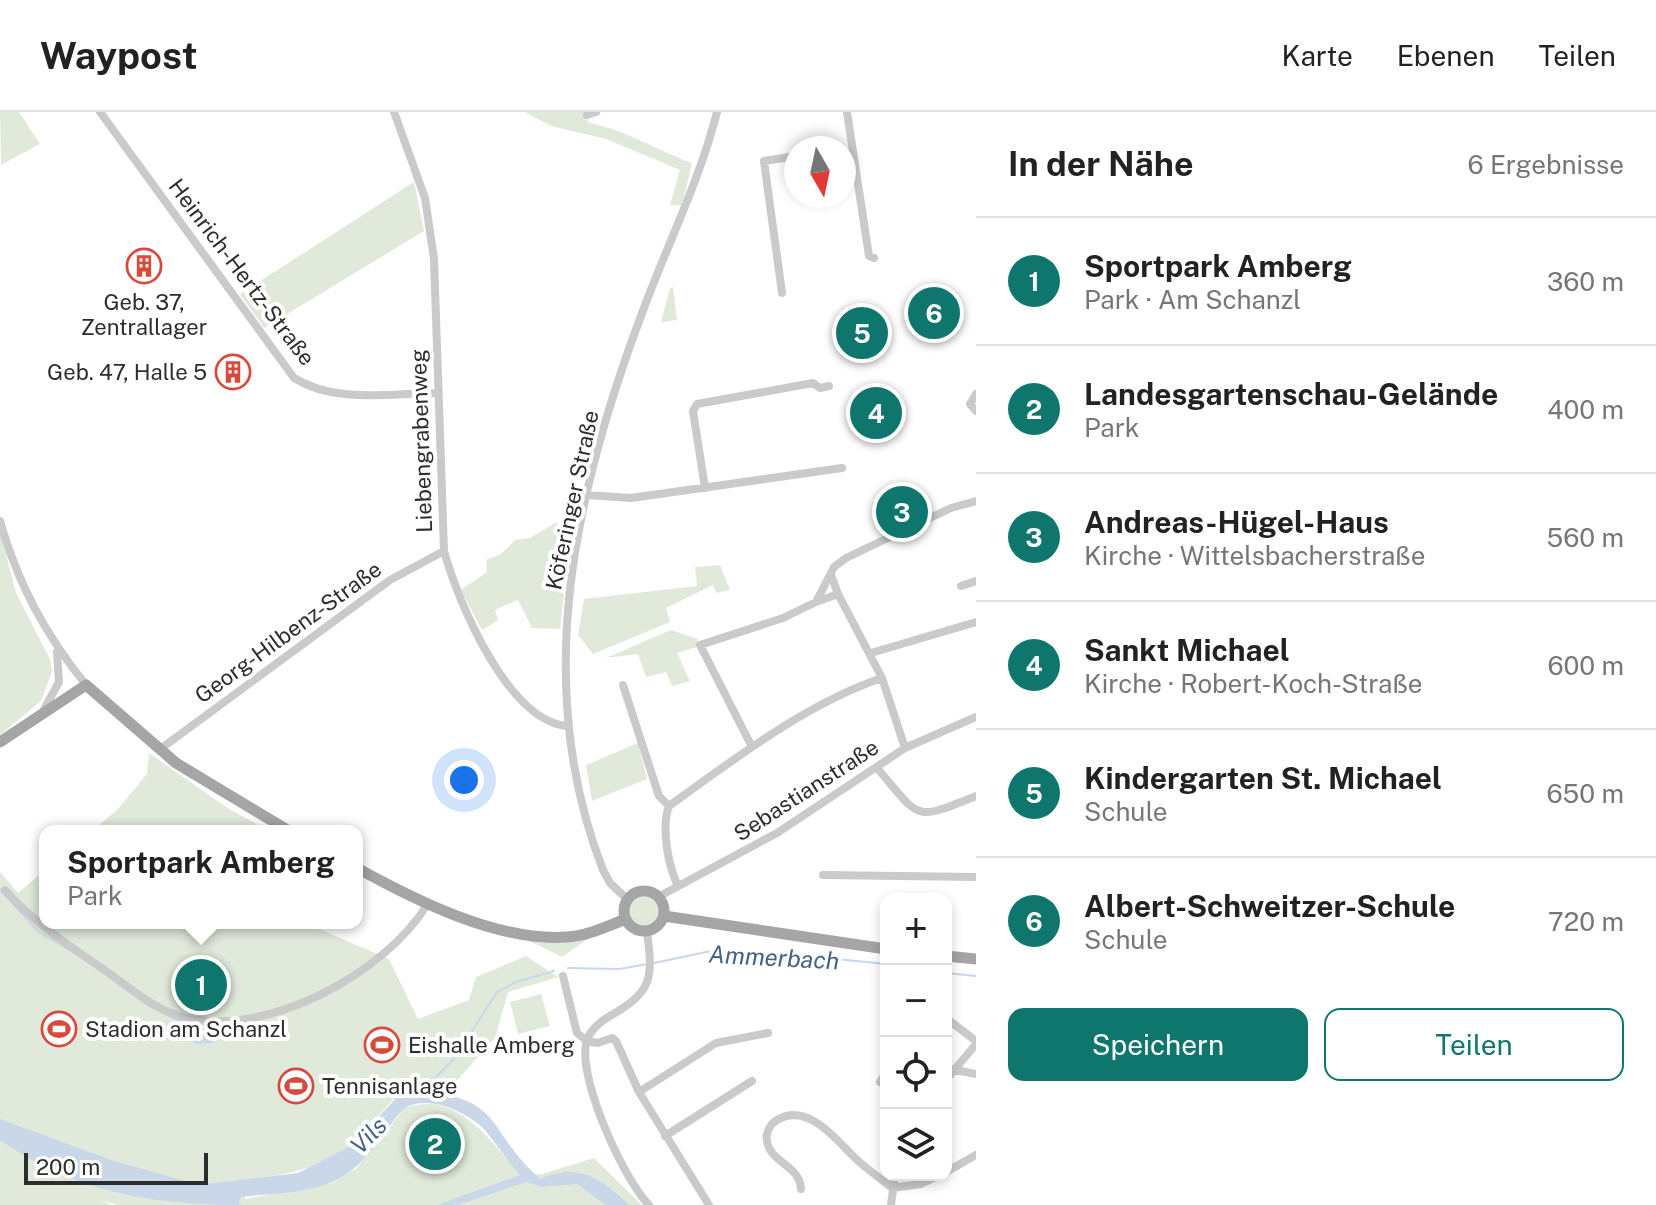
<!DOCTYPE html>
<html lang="de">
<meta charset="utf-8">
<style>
body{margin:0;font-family:"Public Sans",sans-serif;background:#f2f2f2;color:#222}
.controls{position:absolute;right:24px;bottom:24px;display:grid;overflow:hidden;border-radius:16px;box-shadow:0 4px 12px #0003}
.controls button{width:72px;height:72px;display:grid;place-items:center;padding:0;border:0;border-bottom:2px solid #e0e0e0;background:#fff;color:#222;font:40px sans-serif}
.compass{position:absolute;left:784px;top:24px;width:72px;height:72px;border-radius:50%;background:#fff;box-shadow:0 4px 12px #0003;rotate:171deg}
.scale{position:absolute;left:24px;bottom:20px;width:184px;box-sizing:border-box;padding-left:8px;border:4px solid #2d2d2d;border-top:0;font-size:22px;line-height:28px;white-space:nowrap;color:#2d2d2d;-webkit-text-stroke:6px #fff;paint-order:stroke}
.you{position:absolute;left:464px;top:668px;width:28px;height:28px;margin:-20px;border:6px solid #fff;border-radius:50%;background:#1a73e8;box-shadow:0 0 0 12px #1a73e833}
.badge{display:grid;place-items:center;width:52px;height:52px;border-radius:50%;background:#0f766e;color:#fff;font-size:26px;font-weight:700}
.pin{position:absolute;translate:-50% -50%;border:4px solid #fff;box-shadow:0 2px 8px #0006}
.popup{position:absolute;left:39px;top:713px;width:324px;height:104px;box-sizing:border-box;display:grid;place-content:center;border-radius:16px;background:#fff;filter:drop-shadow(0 2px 6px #0005);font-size:26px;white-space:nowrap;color:#767676}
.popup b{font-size:30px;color:#222}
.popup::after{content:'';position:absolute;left:50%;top:100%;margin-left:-16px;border:16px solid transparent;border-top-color:#fff}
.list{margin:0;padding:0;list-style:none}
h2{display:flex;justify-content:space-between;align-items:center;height:104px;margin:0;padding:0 32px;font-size:34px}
h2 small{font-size:26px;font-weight:400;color:#767676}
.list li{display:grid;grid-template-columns:52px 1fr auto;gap:24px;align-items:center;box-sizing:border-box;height:128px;padding:0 32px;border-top:2px solid #e0e0e0}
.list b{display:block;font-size:30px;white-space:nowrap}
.list p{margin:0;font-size:26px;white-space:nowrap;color:#767676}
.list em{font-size:26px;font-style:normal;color:#767676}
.actions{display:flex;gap:16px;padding:24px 32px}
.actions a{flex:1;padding:18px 0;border:2px solid #0f766e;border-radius:16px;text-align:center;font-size:28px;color:#0f766e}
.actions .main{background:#0f766e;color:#fff}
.icon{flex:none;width:44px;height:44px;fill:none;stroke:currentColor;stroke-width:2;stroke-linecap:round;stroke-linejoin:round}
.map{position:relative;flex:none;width:976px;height:1093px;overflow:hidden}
header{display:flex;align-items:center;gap:48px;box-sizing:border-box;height:112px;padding:0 40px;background:#fff;border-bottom:2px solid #e0e0e0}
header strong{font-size:38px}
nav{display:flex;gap:44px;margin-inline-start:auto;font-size:28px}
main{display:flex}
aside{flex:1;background:#fff}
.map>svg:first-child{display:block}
.green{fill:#e1e9db}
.water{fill:#c9d7e8}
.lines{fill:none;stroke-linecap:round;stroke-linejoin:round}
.stream{stroke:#c9d7e8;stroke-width:2}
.minor{stroke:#cacaca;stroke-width:8}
.major{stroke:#a5a5a5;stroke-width:11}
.labels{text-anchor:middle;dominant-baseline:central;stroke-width:8;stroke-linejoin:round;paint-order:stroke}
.street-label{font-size:22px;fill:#2d2d2d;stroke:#fff}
.poi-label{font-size:22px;fill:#2d2d2d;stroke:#fff;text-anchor:start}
.water-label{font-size:24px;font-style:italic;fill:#426288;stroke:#fff}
</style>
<header>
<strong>Waypost</strong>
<nav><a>Karte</a><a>Ebenen</a><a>Teilen</a></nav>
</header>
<main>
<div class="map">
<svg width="976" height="1093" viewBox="0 0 976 1093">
<rect width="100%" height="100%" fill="#fff"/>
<path class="green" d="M0 0H19L40 32 1 53Z
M525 0H583L589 11C621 16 659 39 692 51L682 93H670L680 58 606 27 551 14Z
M414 70 424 119 264 216 240 182Z
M673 175 677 208 661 210 670 176Z
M557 410 558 479 564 482 560 517 532 516 518 488 495 498 498 508 482 518 461 478 487 460 486 448 501 442 515 428 530 426Z
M0 419 16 481 50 547 52 560 41 589 0 623Z
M720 453 730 478 716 481 713 473 666 496 670 510 593 542 578 523 584 487 697 474 695 455Z
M671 518 698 527 697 535 677 541 690 569 672 574 666 560 646 565 638 542 606 546Z
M638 631 647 667 592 689 586 653Z
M149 641 226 695 269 719H92L118 697 147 662Z
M45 758V811H305L389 847 418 907 469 888 476 865 526 844 558 865 508 880 495 926 443 984C388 963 386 1008 350 1035 318 1058 282 1063 244 1068L245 1087 332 1071 357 1056 404 997C455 975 492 1030 520 1063L542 1062 594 1046 642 1093H118L100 1088 112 1093H0V760L18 781Z
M629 800a15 15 0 1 1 30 0a15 15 0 1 1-30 0Z
M592 824 562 845 527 828Z
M541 882 550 914 518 922 510 890Z"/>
<path class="water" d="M173 906 209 917 216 926 213 931 195 932Z
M419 978C507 988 485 1018 540 1067 577 1050 601 1066 629 1093H606L577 1072 542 1075 526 1070 458 1093H437L520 1063C506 1048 495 1029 482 1015 463 998 419 978 399 1002 380 1024 368 1050 342 1065 313 1082 273 1081 240 1085L239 1092 244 1093C172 1093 102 1085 37 1051 24 1044 13 1035 0 1029V1007L114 1049 199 1073 298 1061 351 1034 398 984Z"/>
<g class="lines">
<path class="stream" d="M0 778 38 819 69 838
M654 851 716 838 729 846 758 840 787 850 816 845 886 852
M568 856 619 857 648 852
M946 861 976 864
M146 892 173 906
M422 979 454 947 497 880 516 870 554 859"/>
<path class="minor" d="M100 0 294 266C336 292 389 281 436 281
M394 0 425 86 434 147 444 439C458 490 508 609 567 614
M847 0 869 144 874 146
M587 3 596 0
M782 181 764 49 796 44
M976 282 970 292 976 299
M705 376 693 299 697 292 813 271 820 276 829 274
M587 383 631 386 842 356
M0 409C18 472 45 522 86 573
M831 463 838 482 816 490 834 455 846 446 951 396 976 389
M961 474 976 469
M838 482 882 566 905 636
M871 541 976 510
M623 573 659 684 669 694C661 715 668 752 677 772
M42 601 59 570 57 540
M752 635 700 533 783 506 816 490
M159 638 390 468 444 439
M877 656C921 707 912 710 976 684
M669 694C733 648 807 591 882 566
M823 763 976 765
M5 778C34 811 67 832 103 857 129 875 155 899 186 906 268 925 385 861 427 793
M658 785 777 721 905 636 976 605
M628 788 610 771 603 758C531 574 574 382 641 204 666 135 699 71 717 0
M647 819C653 867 653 879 610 904 601 909 593 916 588 925 573 959 624 1068 649 1093
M563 864 577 921 587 929
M946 906 976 929
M587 929 598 931 612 926 616 929 639 980 709 1093
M946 956 976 962
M946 968 976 932
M880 970 886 960
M639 980 716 931 768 921
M665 1024 752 969
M946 1060 976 1043
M892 1076 921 1072 940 1063
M801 1077C800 1053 770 1051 767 1029 765 1022 770 1012 777 1008 807 990 835 1026 854 1045 865 1056 880 1066 892 1076
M891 1093 895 1063"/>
<path class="major" d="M0 630 86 573 176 651 289 719
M357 756C415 788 498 830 567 825 587 824 607 814 626 807
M624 799a20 20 0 1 1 40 0a20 20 0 1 1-40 0Z
M664 804 886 837
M946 844 976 847"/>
</g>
<defs>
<g id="building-ring" transform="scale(1.8)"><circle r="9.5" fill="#fff" stroke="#d7493c" stroke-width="1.5"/><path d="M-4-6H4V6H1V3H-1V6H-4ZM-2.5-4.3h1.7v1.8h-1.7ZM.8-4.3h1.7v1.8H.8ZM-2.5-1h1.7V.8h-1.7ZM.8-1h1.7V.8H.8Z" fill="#d7493c"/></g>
<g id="stadium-ring" transform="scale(1.8)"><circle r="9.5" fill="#fff" stroke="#d7493c" stroke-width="1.5"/><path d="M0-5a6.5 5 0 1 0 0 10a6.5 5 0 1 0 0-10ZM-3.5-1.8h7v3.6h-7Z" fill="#d7493c"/></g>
</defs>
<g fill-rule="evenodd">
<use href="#building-ring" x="144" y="154"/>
<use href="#building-ring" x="233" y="260"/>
<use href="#stadium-ring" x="59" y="917"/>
<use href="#stadium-ring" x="382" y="933"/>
<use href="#stadium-ring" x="296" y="974"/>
</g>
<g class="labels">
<g class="street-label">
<text transform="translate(242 160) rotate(53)">Heinrich-Hertz-Straße</text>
<text transform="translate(421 329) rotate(-92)">Liebengrabenweg</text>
<text transform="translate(572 388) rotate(-78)">Köferinger Straße</text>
<text transform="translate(288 520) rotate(-36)">Georg-Hilbenz-Straße</text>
<text transform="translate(806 678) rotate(-33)">Sebastianstraße</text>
</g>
<g class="poi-label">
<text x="144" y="190" text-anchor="middle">Geb. 37,<tspan x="144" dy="25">Zentrallager</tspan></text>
<text x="207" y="260" text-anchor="end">Geb. 47, Halle 5</text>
<text x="85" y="917">Stadion am Schanzl</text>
<text x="408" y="933">Eishalle Amberg</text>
<text x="322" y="974">Tennisanlage</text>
</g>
<g class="water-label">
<text transform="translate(774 845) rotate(3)">Ammerbach</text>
<text transform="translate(368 1023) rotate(-46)">Vils</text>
</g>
</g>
</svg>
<div class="controls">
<button>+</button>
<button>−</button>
<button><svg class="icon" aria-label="locate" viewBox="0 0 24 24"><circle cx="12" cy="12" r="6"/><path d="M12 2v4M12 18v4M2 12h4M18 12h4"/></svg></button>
<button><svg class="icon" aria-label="layers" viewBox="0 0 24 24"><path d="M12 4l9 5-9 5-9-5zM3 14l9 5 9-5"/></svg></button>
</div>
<svg class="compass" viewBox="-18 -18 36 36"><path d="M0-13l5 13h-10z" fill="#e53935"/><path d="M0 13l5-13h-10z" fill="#767676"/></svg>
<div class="scale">200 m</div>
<div class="you"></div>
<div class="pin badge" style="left:201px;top:873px">1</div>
<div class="popup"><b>Sportpark Amberg</b>Park</div>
<div class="pin badge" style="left:435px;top:1032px">2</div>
<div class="pin badge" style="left:902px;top:400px">3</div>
<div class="pin badge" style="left:876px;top:301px">4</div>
<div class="pin badge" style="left:862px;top:221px">5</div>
<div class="pin badge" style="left:934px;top:201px">6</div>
</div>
<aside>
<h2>In der Nähe<small>6 Ergebnisse</small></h2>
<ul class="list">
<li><span class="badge">1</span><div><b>Sportpark Amberg</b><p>Park · Am Schanzl</p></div><em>360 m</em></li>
<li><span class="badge">2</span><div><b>Landesgartenschau-Gelände</b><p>Park</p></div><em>400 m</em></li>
<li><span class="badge">3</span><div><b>Andreas-Hügel-Haus</b><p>Kirche · Wittelsbacherstraße</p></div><em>560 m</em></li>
<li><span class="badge">4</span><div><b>Sankt Michael</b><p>Kirche · Robert-Koch-Straße</p></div><em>600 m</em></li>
<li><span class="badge">5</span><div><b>Kindergarten St. Michael</b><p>Schule</p></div><em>650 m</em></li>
<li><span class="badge">6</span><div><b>Albert-Schweitzer-Schule</b><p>Schule</p></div><em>720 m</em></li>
</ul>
<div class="actions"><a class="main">Speichern</a><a>Teilen</a></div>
</aside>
</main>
